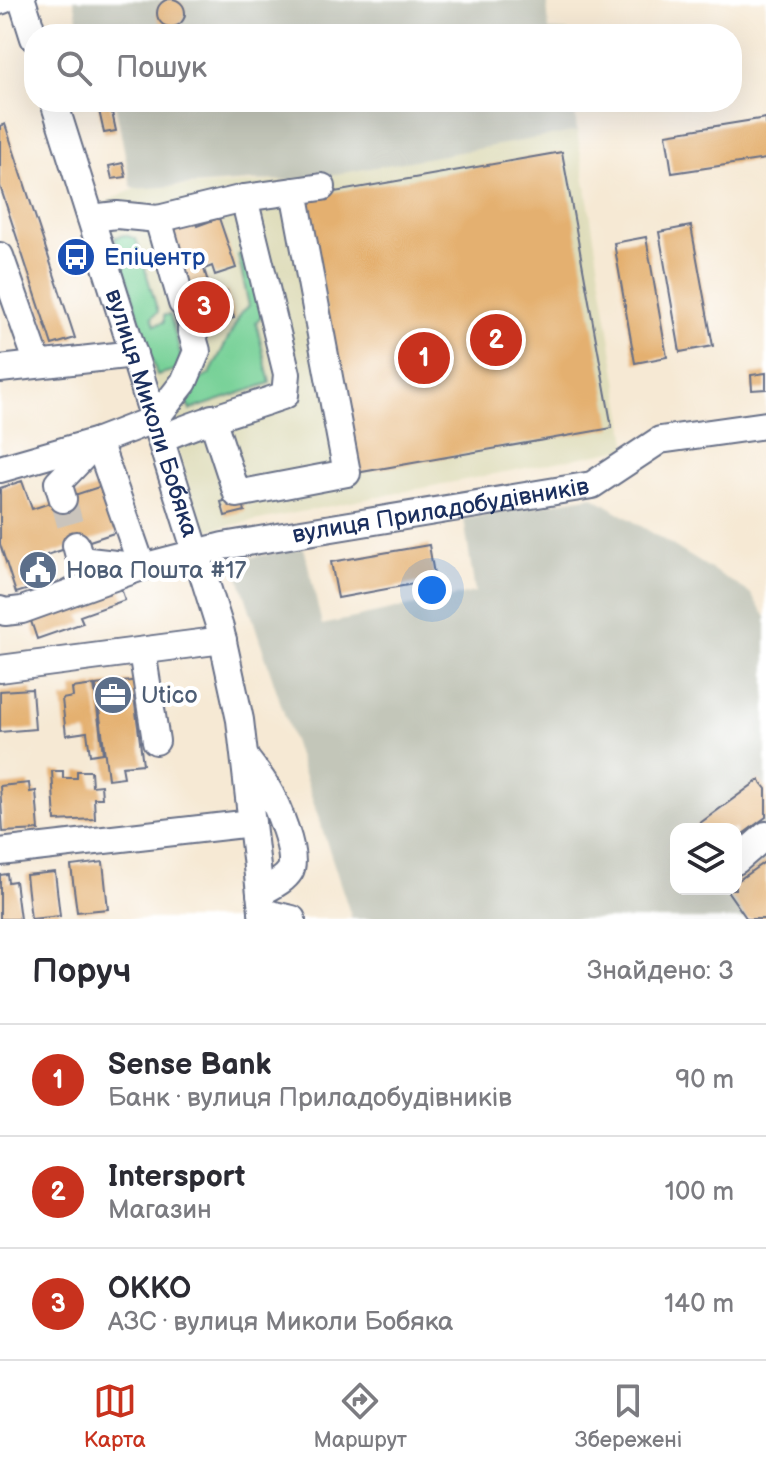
<!DOCTYPE html>
<html lang="uk">
<meta charset="utf-8">
<style>
body{margin:0;font-family:"Balsamiq Sans",sans-serif;background:#f2f2f3;color:#2b2b33}
.controls{position:absolute;right:24px;bottom:24px;display:grid;overflow:hidden;border-radius:16px;box-shadow:0 8px 32px #0002}
.controls button{width:72px;height:72px;display:grid;place-items:center;padding:0;border:0;border-bottom:2px solid #e1e1e2;background:#fff;color:#2b2b33;font:40px sans-serif}
.you{position:absolute;left:432px;top:590px;width:28px;height:28px;margin:-20px;border:6px solid #fff;border-radius:50%;background:#1a73e8;box-shadow:0 0 0 12px #1a73e833}
.badge{display:grid;place-items:center;width:52px;height:52px;border-radius:50%;background:#c8321e;color:#fff;font-size:26px;font-weight:700}
.pin{position:absolute;translate:-50% -50%;border:4px solid #fff;box-shadow:0 2px 8px #0006}
.list{margin:0;padding:0;list-style:none}
h2{display:flex;justify-content:space-between;align-items:center;height:104px;margin:0;padding:0 32px;font-size:34px}
h2 small{font-size:26px;font-weight:400;color:#7c7c81}
.list li{display:grid;grid-template-columns:52px 1fr auto;gap:24px;align-items:center;box-sizing:border-box;height:112px;padding:0 32px;border-top:2px solid #e1e1e2}
.list b{display:block;font-size:30px;white-space:nowrap}
.list p{margin:0;font-size:26px;white-space:nowrap;color:#7c7c81}
.list em{font-size:26px;font-style:normal;color:#7c7c81}
.icon{flex:none;width:44px;height:44px;fill:none;stroke:currentColor;stroke-width:2;stroke-linecap:round;stroke-linejoin:round}
.map{position:relative;flex:none;width:766px;height:919px;overflow:hidden}
.search{position:absolute;background:#fff;box-shadow:0 8px 32px #0002;left:24px;right:24px;top:24px;height:88px;display:flex;align-items:center;gap:20px;box-sizing:border-box;padding:0 28px;border-radius:32px;color:#7c7c81;font-size:30px}
.sheet{height:440px;background:#fff}
nav{display:flex;justify-content:space-around;align-items:center;box-sizing:border-box;height:112px;border-top:2px solid #e1e1e2;background:#fff;font-size:22px;color:#7c7c81}
nav a{display:grid;justify-items:center;gap:4px}
nav .on{color:#c8321e}
.map>svg:first-child{display:block}
.built{fill:#dfddbb}
.industrial{fill:#c3c6b9;fill-rule:evenodd}
.green{fill:#78d198;stroke:#4a807b;stroke-width:2}
.building{fill:#e4b070}
.lines{fill:none;stroke-linecap:round;stroke-linejoin:round}
.minor-tunnel{stroke:#cac4bc;stroke-width:26;stroke-dasharray:26 13;stroke-linecap:butt}
.minor-casing{stroke:#687087;stroke-width:30}
.minor{stroke:#fff;stroke-width:26}
.labels{text-anchor:middle;dominant-baseline:central;stroke-width:8;stroke-linejoin:round;paint-order:stroke}
.transit-label{font-size:24px;fill:#164399;stroke:#fff;text-anchor:start}
.street-label{font-size:24px;fill:#1b2f5e;stroke:#fff}
.service-label{font-size:24px;fill:#4e5e75;stroke:#fff;text-anchor:start}
</style>
<div class="map">
<svg width="766" height="919" viewBox="0 0 766 919">
<rect width="100%" height="100%" fill="#fff"/>
<filter id="ink" filterUnits="userSpaceOnUse"><feTurbulence type="fractalNoise" baseFrequency=".0125" numOctaves="2"/><feDisplacementMap in="SourceGraphic" scale="16" xChannelSelector="R" yChannelSelector="G"/><feConvolveMatrix kernelMatrix="1 2 1 2 8 2 1 2 1" color-interpolation-filters="sRGB"/></filter>
<filter id="wash" filterUnits="userSpaceOnUse"><feTurbulence type="fractalNoise" baseFrequency=".006" numOctaves="4" result="noise"/><feDisplacementMap in="SourceGraphic" scale="32" xChannelSelector="R" yChannelSelector="G"/><feGaussianBlur stdDeviation="1.8" result="paint"/><feColorMatrix in="noise" values="0 0 0 0 0 0 0 0 0 0 0 0 0 0 0 0 0 1.4 0 .05"/><feComposite in="paint" operator="in"/></filter>
<g filter="url(#wash)">
<rect width="100%" height="100%" fill="#f6e9d4"/>
<path class="built" d="M577 131 628 448 203 531 98 205 135 189 304 180Z"/>
<path class="industrial" d="M74 0H547L549 30 568 31V34H81Z
M115 102H574L577 131 304 180 253 181 135 189 131 186Z
M592 496 750 593 766 617V919H352L238 574 252 557 304 548 322 625 475 592 464 519ZM676 829H736V889H676Z"/>
<path class="green" d="M125 235 136 239 158 312 152 317 155 325 164 322V315H170L181 356 176 370 157 375 115 240V237Z
M250 250 267 310 256 322 270 383 190 410 185 400 195 383 210 374 241 313 249 306 238 255Z"/>
<g id="blocks">
<path class="building" d="M157 13a14 14 0 1 1 28 0a14 14 0 1 1-28 0Z
M110 103 116 131 104 133 98 106Z
M766 118V159L672 173 666 134Z
M5 124 75 338 52 345 0 186V126Z
M562 152 612 428 356 473 306 197Z
M123 163 126 177 112 179 109 166Z
M219 218 236 268 215 275 212 266 204 269 212 295 227 291 234 318 179 333 171 306 163 232 195 221 197 226Z
M691 226 713 346 680 352 659 232Z
M646 237 667 357 635 363 614 243Z
M766 373V389L752 390 751 375Z
M22 481 32 509 108 484 123 530 47 555 55 581 16 593 0 544V488Z
M230 499 242 500 245 511 225 516 221 502Z
M429 545 435 580 338 598 331 562Z
M119 583 125 600 80 616 83 623 37 639 29 615Z
M139 680 141 696 134 697 143 764 122 766 124 777 108 779 96 685Z
M94 685 103 753 90 755 87 732 66 735 62 699 73 697 72 688Z
M32 689 35 729 0 732V691Z
M52 771H63V778H77V771H91L92 786 101 785 102 798H94L95 819 55 821Z
M759 780 766 789V817L736 839V829H692Z
M29 783 30 792 36 791 39 830 3 832 0 786Z
M766 861V919H747L726 889H736V882Z
M103 862 108 909 77 912 71 866Z
M55 872 60 916 31 919 26 875Z
M7 874 8 882 15 881 20 919H0V875Z"/>
</g>
</g>
<g filter="url(#ink)">
<use href="#blocks" fill-opacity="0" stroke="#687087" stroke-width="2"/>
<g class="lines">
<path class="minor-tunnel" d="M63 499 76 545"/>
<g class="minor-casing">
<g id="minor">
<path d="M22 0 34 38"/>
<path d="M0 1 3 0"/>
<path id="s1" d="M54 102 220 628 240 720 263 919"/>
<path d="M294 191 322 187"/>
<path d="M91 218 117 215 158 219 244 198 294 191 347 473 237 494 212 418"/>
<path d="M158 219 182 303"/>
<path d="M0 256 38 364"/>
<path d="M0 369 134 354"/>
<path d="M161 439C201 420 244 410 285 395L287 374 244 198"/>
<path d="M0 469 98 441 142 567 22 610 5 612 0 610"/>
<path d="M63 499 58 483 98 441 155 419 184 382 197 351 191 330"/>
<path id="s2" d="M76 545 80 560 142 567 223 546 592 485 660 440 766 425"/>
<path d="M142 651 156 741"/>
<path d="M0 669 223 640"/>
<path d="M245 757C252 767 261 777 267 788 276 803 299 856 290 871 284 881 270 887 260 893"/>
<path d="M0 852 252 823"/>
<path d="M736 861 766 835"/>
<path d="M262 912 292 919"/>
</g>
</g>
<use href="#minor" class="minor"/>
</g>
</g>
<defs>
<g id="bus-disc" transform="scale(2)"><circle r="9.5" fill="#1a4fb4" stroke="#fff"/><path d="M-5-6H5V4H4V6H2V4H-2V6H-4V4H-5ZM-3.5-4V0h7V-4ZM-3.5 1.2v1.5H-2V1.2ZM2 1.2v1.5H3.5V1.2Z" fill="#fff"/></g>
<g id="civic-disc" transform="scale(2)"><circle r="9.5" fill="#5c6f8a" stroke="#fff"/><path d="M-.6-6.5H3V-4.5H.6V-3L4-1V1h2V6H-6V1h2V-1L-.6-3ZM-1.2 2.5V6h2.4V2.5Z" fill="#fff"/></g>
<g id="office-disc" transform="scale(2)"><circle r="9.5" fill="#5c6f8a" stroke="#fff"/><path d="M-6-3h4V-5.5h4V-3h4V5H-6ZM-1-4.5V-3h2v-1.5ZM-6 0V1H6V0Z" fill="#fff"/></g>
</defs>
<g fill-rule="evenodd">
<use href="#bus-disc" x="76" y="257"/>
<use href="#civic-disc" x="38" y="570"/>
<use href="#office-disc" x="113" y="695"/>
</g>
<g class="labels">
<g class="transit-label">
<text x="104" y="257">Епіцентр</text>
</g>
<g class="street-label">
<text stroke="none"><textPath href="#s1" startOffset="326">вулиця Миколи Бобяка</textPath></text>
<text stroke="none"><textPath href="#s2" startOffset="382">вулиця Приладобудівників</textPath></text>
</g>
<g class="service-label">
<text x="66" y="570">Нова Пошта #17</text>
<text x="141" y="695">Utico</text>
</g>
</g>
</svg>
<div class="controls">
<button><svg class="icon" aria-label="layers" viewBox="0 0 24 24"><path d="M12 4l9 5-9 5-9-5zM3 14l9 5 9-5"/></svg></button>
</div>
<div class="you"></div>
<div class="pin badge" style="left:424px;top:358px">1</div>
<div class="pin badge" style="left:496px;top:340px">2</div>
<div class="pin badge" style="left:204px;top:307px">3</div>
<div class="search"><svg class="icon" aria-label="search" viewBox="0 0 24 24"><circle cx="10" cy="10" r="6"/><path d="M15 15l6 6"/></svg>Пошук</div>
</div>
<section class="sheet">
<h2>Поруч<small>Знайдено: 3</small></h2>
<ul class="list">
<li><span class="badge">1</span><div><b>Sense Bank</b><p>Банк · вулиця Приладобудівників</p></div><em>90 m</em></li>
<li><span class="badge">2</span><div><b>Intersport</b><p>Магазин</p></div><em>100 m</em></li>
<li><span class="badge">3</span><div><b>ОККО</b><p>АЗС · вулиця Миколи Бобяка</p></div><em>140 m</em></li>
</ul>
</section>
<nav>
<a class="on"><svg class="icon" aria-label="map" viewBox="0 0 24 24"><path d="M3 6l6-2 6 2 6-2v14l-6 2-6-2-6 2zM9 4v14M15 6v14"/></svg>Карта</a>
<a><svg class="icon" aria-label="directions" viewBox="0 0 24 24"><path d="M12 3l9 9-9 9-9-9zM9 14v-3h6M13 9l2 2-2 2"/></svg>Маршрут</a>
<a><svg class="icon" aria-label="saved" viewBox="0 0 24 24"><path d="M7 4h10v16l-5-4-5 4z"/></svg>Збережені</a>
</nav>
